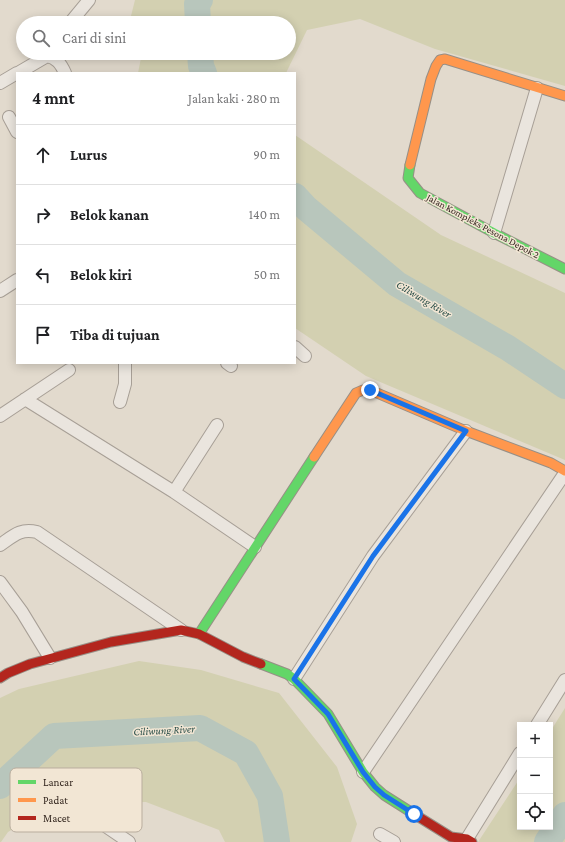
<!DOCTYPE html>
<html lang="id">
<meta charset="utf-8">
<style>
body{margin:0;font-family:"Crimson Pro",serif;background:#f6f6f6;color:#202124}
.controls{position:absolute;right:12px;bottom:12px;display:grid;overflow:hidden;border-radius:0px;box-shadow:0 2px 10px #0003}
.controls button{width:36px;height:36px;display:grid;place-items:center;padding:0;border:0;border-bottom:1px solid #e0e0e0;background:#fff;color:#202124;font:20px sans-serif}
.stop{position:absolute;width:12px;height:12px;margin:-9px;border:3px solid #1a73e8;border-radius:50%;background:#fff}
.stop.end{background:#1a73e8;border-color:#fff;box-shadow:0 1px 4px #0008}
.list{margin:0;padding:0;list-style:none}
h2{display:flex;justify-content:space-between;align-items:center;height:52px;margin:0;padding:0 16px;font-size:17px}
h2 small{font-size:13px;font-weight:400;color:#757577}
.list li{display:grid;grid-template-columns:26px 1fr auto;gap:12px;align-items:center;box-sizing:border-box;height:60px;padding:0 16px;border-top:1px solid #e0e0e0}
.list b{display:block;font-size:15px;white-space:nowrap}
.list em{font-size:13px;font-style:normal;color:#757577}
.icon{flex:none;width:22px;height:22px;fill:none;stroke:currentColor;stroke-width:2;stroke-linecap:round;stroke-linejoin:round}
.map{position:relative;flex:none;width:565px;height:842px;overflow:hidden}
.search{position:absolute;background:#fff;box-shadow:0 2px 10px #0003;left:16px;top:16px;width:280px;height:44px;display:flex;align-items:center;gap:10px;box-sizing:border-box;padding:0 14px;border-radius:22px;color:#757577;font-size:15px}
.panel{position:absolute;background:#fff;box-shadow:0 2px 10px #0003;left:16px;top:72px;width:280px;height:292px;border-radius:0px}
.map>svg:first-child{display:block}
.green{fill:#d3d0b1}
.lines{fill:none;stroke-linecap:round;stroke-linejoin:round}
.river{stroke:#b8c6bc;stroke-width:26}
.street-casing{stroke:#a79f96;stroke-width:14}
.fast-casing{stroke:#978f86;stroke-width:11}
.slow-casing{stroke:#978f86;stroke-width:11}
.jam-casing{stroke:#978f86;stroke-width:11}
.street{stroke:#eae5de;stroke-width:12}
.fast{stroke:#63d668;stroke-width:9}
.slow{stroke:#ff974d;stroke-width:9}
.jam{stroke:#b3261e;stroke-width:9}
.route{stroke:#1a73e8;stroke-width:5}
.labels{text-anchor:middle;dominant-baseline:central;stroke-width:3;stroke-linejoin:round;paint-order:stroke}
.street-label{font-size:10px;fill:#34271f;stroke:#f2e6d4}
.water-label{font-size:11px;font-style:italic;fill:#30534d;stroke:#f2e6d4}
.key{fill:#f2e6d4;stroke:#b9ad9e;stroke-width:1}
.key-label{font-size:11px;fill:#34271f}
</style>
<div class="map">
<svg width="565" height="842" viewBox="0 0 565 842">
<rect width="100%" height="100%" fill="#e2dacd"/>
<path class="green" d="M135 0H565V86L435 49 360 19 307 30 286 73H138L142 53H289V23H134L131 16Z
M295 135 441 235 565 293V460L366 376 295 328Z
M139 661 201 670 279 693 337 767 357 824 351 842H225L219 830 146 802 56 803 8 832 1 842H0V698L19 689Z
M565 708V842H478L520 778V827H550V732Z"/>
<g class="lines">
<path class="river" d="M198 23 197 4 200 0
M200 53 201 66 204 73
M295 196 306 208 397 284 508 348 565 386
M0 786 54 736 200 728 246 753 270 796 277 842
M547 842 565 815"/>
<g class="street-casing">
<path id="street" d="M70 23 89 0
M18 73 47 56C57 58 61 64 65 73
M0 83 17 73
M9 117 17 132
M494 233 537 88
M0 291 17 280
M295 347 305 356
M227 363 231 366
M25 399 174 492 255 547
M120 402 125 384V363
M0 416 69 370
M174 492 217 425
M0 545C13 536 20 528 37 532L181 630
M0 582 22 612 50 658
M294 679 373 556 466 431
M537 725 565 680
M363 772 565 473
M88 817 104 825 129 842
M380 834 394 842
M465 842 520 753"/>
</g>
<g class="fast-casing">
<path id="fast" d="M410 165 408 178 420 193 494 233 565 269
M199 634 314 457
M261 664 287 674 294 679 328 714 363 772 375 787 384 795 414 814"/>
</g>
<g class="slow-casing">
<path id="slow" d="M410 165 431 79 436 66 440 60 445 59 565 96
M314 457 356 393 363 390H370L466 431 551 463 565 471"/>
</g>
<g class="jam-casing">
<path id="jam" d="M0 678 8 673 30 664 111 642 181 630 199 634 243 657 261 664
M414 814 451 837 467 839 472 842"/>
</g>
<use href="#street" class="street"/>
<use href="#fast" class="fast"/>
<use href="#slow" class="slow"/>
<use href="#jam" class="jam"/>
</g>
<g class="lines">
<path class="route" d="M370 390 466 431 373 556 294 679 328 714 363 772 375 787 384 795 414 814"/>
</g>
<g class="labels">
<g class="street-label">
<text transform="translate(483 226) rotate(28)">Jalan Kompleks Pesona Depok 2</text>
</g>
<g class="water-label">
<text transform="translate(424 299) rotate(31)">Ciliwung River</text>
<text transform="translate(164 730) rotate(-3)">Ciliwung River</text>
</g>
</g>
<rect x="10" y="768" width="132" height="64" rx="6" class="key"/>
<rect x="18" y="780" width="18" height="4" fill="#63d668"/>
<rect x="18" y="798" width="18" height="4" fill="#ff974d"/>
<rect x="18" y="816" width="18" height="4" fill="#b3261e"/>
<g class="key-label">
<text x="43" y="786">Lancar</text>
<text x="43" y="804">Padat</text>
<text x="43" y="822">Macet</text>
</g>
</svg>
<div class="controls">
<button>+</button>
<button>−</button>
<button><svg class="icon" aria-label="locate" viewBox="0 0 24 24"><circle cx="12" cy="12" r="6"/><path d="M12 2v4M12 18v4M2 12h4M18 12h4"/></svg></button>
</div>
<div class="stop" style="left:414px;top:814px"></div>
<div class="stop end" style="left:370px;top:390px"></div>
<div class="search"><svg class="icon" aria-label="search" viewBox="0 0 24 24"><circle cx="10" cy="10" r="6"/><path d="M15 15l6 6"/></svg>Cari di sini</div>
<section class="panel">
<h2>4 mnt<small>Jalan kaki · 280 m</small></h2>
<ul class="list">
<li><svg class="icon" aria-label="ahead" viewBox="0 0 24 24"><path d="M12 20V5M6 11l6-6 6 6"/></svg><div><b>Lurus</b></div><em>90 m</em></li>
<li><svg class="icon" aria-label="right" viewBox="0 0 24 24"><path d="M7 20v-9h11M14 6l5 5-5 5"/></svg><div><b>Belok kanan</b></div><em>140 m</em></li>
<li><svg class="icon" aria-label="left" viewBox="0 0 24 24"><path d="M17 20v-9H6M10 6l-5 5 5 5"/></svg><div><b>Belok kiri</b></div><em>50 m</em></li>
<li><svg class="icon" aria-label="arrive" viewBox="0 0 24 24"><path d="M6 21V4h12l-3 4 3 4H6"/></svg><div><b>Tiba di tujuan</b></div></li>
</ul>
</section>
</div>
